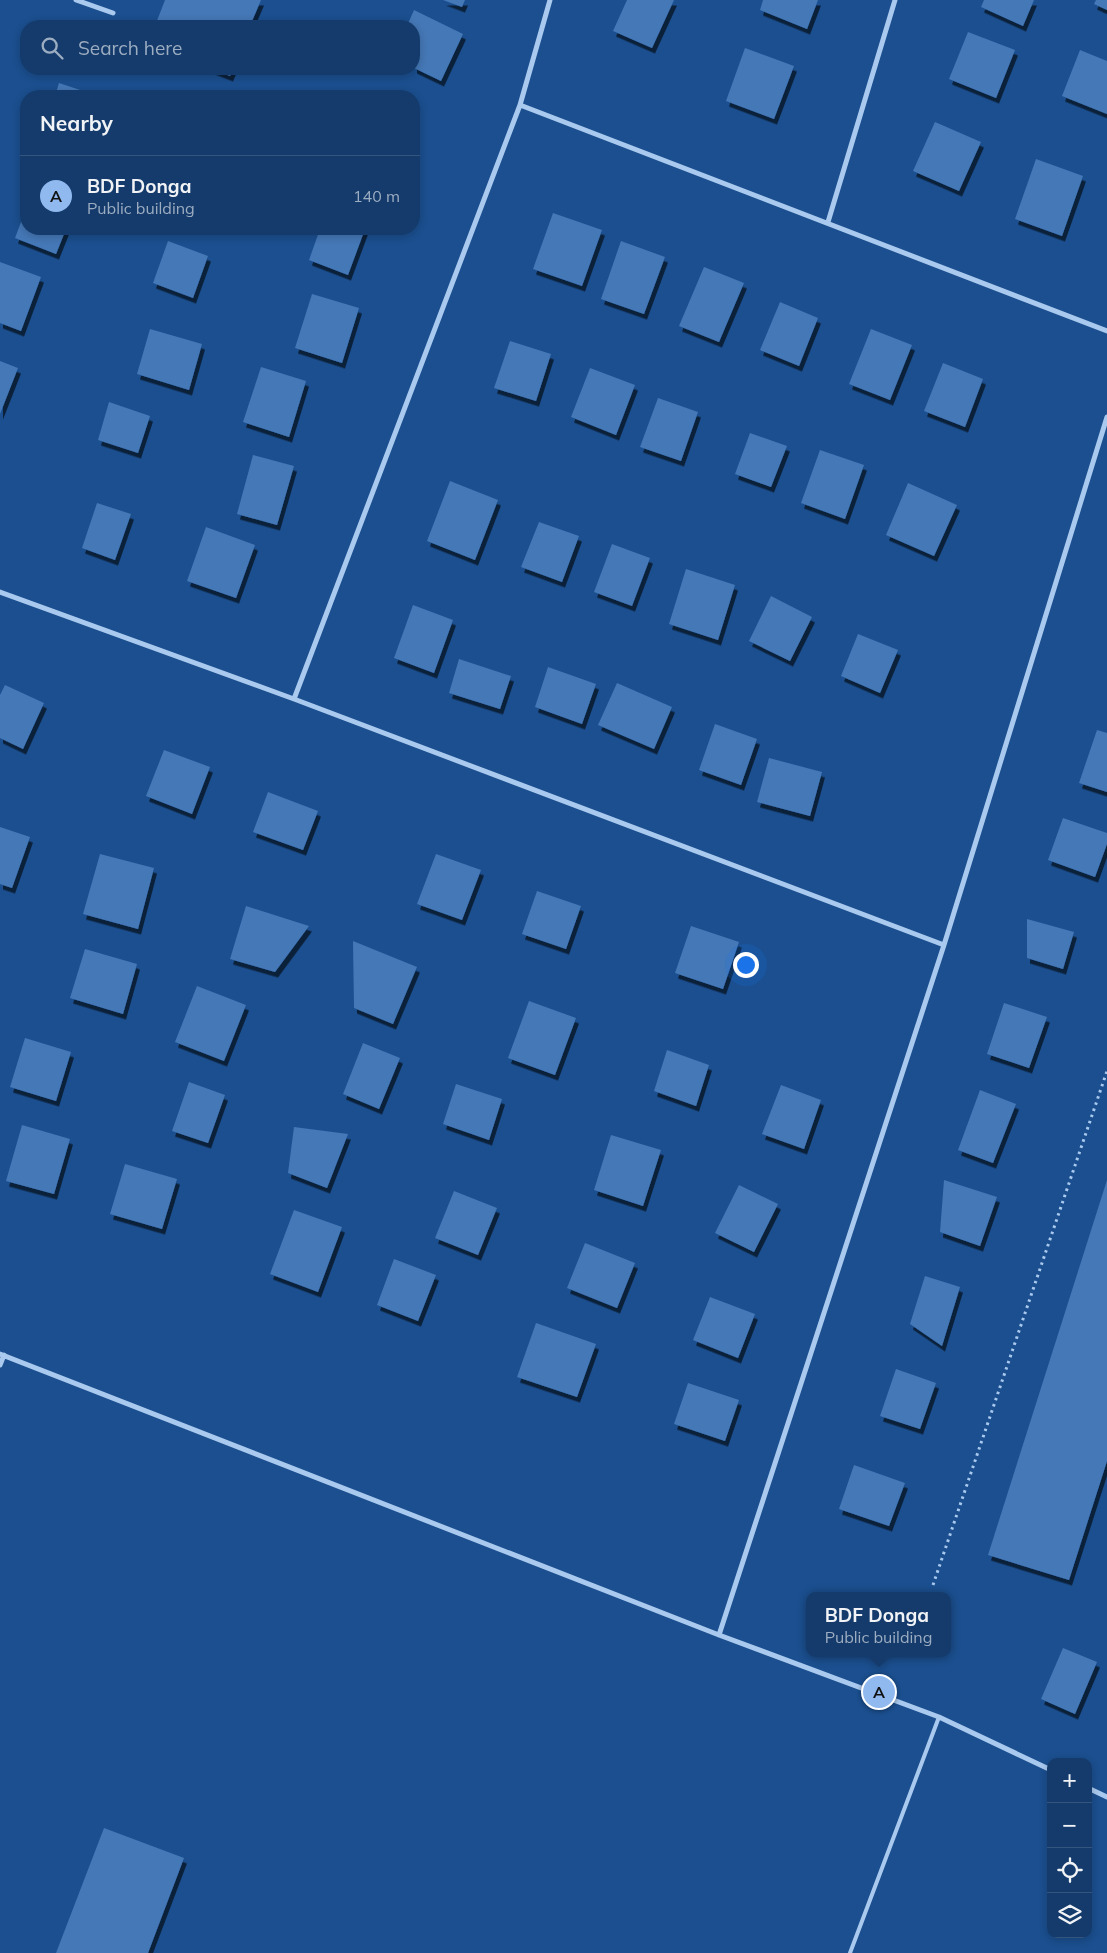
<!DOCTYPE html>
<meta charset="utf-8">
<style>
body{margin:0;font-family:Mulish,sans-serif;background:#214673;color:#f1f3f6}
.controls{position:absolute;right:15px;bottom:15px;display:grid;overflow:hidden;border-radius:10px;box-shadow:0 2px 8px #0003}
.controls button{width:45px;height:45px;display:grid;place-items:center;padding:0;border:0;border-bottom:1px solid #33557e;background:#143b6b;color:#f1f3f6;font:25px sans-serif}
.you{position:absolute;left:745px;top:964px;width:18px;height:18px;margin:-12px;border:4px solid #fff;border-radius:50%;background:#1a73e8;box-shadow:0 0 0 8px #1a73e833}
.badge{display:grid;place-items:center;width:32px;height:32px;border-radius:50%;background:#90b9f0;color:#111;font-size:16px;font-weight:700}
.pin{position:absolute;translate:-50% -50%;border:2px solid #fff;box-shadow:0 1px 5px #0006}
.popup{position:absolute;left:806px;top:1592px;width:145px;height:65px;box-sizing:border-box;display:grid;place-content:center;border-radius:10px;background:#143b6b;filter:drop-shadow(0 1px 4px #0005);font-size:16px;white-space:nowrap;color:#9dadc1}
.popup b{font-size:19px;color:#f1f3f6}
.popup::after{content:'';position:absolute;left:50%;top:100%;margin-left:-10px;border:10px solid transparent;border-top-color:#143b6b}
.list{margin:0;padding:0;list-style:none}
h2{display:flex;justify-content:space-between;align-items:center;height:65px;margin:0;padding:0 20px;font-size:21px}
h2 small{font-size:16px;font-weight:400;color:#9dadc1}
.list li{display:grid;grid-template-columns:32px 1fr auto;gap:15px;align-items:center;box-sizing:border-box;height:80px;padding:0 20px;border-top:1px solid #33557e}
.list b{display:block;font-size:19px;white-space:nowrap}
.list p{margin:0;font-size:16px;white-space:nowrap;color:#9dadc1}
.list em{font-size:16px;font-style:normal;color:#9dadc1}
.icon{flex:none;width:28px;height:28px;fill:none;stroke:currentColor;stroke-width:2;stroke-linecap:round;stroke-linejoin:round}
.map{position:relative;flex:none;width:1107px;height:1953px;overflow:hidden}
.search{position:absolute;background:#143b6b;box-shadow:0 2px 8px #0003;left:20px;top:20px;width:400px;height:55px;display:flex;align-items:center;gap:12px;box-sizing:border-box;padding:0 18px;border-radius:20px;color:#9dadc1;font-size:19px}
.panel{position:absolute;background:#143b6b;box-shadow:0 2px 8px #0003;left:20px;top:90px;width:400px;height:145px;border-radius:20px}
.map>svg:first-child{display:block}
.building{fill:#4478b7;filter:url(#shadow)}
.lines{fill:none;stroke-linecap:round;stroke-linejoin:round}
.path{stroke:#a9c9ee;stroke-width:3;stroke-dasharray:2.5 4;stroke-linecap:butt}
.service{stroke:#a9c9ee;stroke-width:4}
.minor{stroke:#a9c9ee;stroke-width:5}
</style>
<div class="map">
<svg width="1107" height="1953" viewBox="0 0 1107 1953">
<defs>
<filter id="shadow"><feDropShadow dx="3" dy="5.5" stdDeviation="0" flood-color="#0009"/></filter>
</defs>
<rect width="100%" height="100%" fill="#1b4f8f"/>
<path class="building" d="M165 0H261L250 26H155Z
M443 0H465L462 7Z
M627 0H674L652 48 613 31Z
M763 0H818L807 29 760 10Z
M984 0H1034L1023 26 981 7Z
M1096 0H1107V10L1094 4Z
M414 10 463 34 441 81 414 68V26H407Z
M968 32 1015 50 996 98 949 79Z
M745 48 794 66 774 119 726 101Z
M1080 50 1107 61V114L1062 96Z
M212 69H233L230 76Z
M59 83 98 96H55Z
M935 122 981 142 959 191 913 171Z
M1036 159 1083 176 1062 236 1015 219Z
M26 209V229H66L56 254 15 238Z
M553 213 602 230 582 286 533 269Z
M320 229H365L348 275 309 260Z
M168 241 208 256 193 298 153 283Z
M621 241 665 257 644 314 601 299Z
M0 262 41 277 21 331 0 323Z
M704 267 744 283 719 342 679 326Z
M312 294 359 308 342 363 295 348Z
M780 302 818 318 799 366 760 350Z
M150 329 202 344 189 390 137 374Z
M871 329 912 345 890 400 849 384Z
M510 341 551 354 536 401 494 388Z
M0 361 18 368 0 414Z
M943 363 983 379 965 427 924 411Z
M261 367 306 381 289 437 243 422Z
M590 368 635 385 616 435 571 417Z
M658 398 698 412 681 461 640 447Z
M109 402 150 416 138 453 98 440Z
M750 433 787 446 771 487 735 474Z
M820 450 864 465 845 519 801 503Z
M253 455 294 466 277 525 237 514Z
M450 481 498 500 475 560 427 541Z
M908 483 957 505 934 556 886 535Z
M97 503 131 514 115 560 82 548Z
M539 522 579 536 562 582 521 567Z
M206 527 255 545 236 598 187 581Z
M612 544 650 558 632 606 594 592Z
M686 569 735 585 718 640 669 624Z
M771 596 812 617 790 661 749 641Z
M413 605 453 620 434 673 394 658Z
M858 634 898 650 880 693 841 676Z
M459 659 511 676 500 709 449 693Z
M548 667 596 684 582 724 535 707Z
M617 683 672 707 654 749 598 725Z
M5 685 44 703 23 749 0 738V695Z
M715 724 757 739 741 785 699 770Z
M1097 730 1107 733V792L1079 783Z
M164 750 210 767 192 814 146 796Z
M769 758 822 772 810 816 757 802Z
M268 792 318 811 303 850 253 832Z
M1063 818 1107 833V844L1095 877 1048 860Z
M0 827 30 837 12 888 0 884Z
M100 854 154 868 138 929 83 914Z
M436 854 481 870 462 920 417 904Z
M537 891 581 906 566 949 522 934Z
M246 906 309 926 275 972 230 959Z
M1027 919 1074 932 1063 969 1027 958Z
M691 926 739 942 723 989 675 973Z
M353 941 417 967 393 1024 354 1008Z
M85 949 137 964 123 1014 70 998Z
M197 986 246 1005 224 1061 175 1042Z
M529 1001 576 1018 555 1075 508 1058Z
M1004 1003 1047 1017 1029 1068 987 1054Z
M25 1038 71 1052 56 1101 10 1087Z
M363 1043 400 1058 379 1109 343 1094Z
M667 1050 709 1065 696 1106 654 1091Z
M189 1082 225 1095 208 1143 172 1131Z
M456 1084 502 1099 489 1140 443 1124Z
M781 1085 821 1100 804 1149 762 1134Z
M980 1090 1016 1104 993 1163 958 1150Z
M22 1125 70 1139 54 1194 6 1181Z
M294 1127 348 1134 327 1188 288 1173Z
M611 1135 661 1150 643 1206 594 1190Z
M125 1164 177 1179 162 1229 110 1214Z
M944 1180 997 1197 980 1246 940 1232Z
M1107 1180V1461L1069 1580 988 1555Z
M739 1185 778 1204 754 1252 715 1233Z
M454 1191 497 1208 478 1255 435 1238Z
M294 1210 342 1227 318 1292 270 1274Z
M585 1243 635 1263 617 1308 567 1288Z
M394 1259 436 1275 418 1321 377 1305Z
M925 1276 960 1287 942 1346 910 1324Z
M710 1297 755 1314 738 1358 693 1340Z
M536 1323 596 1344 577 1397 517 1377Z
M896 1369 936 1383 920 1429 880 1416Z
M688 1383 739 1400 725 1441 674 1424Z
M854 1465 905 1483 889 1526 839 1509Z
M1063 1648 1097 1662 1075 1714 1041 1699Z
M104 1828 184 1858 148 1953H56Z"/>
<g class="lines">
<path class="path" d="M933 1585 1107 1071"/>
<path class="service" d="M850 1953 939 1717"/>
<path class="minor" d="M76 0 113 13
M520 105 1107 331
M828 222 895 0
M0 592 294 699 944 945
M294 699 520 105 550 0
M0 1354 719 1635 939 1717 1051 1770
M0 1365 4 1355
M719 1635 944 945 1107 417
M1088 1788 1107 1797"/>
</g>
</svg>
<div class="controls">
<button>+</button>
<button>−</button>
<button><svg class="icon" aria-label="locate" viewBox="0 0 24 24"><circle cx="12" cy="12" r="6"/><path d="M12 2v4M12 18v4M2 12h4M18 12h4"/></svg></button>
<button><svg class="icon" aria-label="layers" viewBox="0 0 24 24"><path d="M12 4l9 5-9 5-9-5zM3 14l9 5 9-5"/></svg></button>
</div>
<div class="you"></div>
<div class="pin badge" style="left:879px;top:1692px">A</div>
<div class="popup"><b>BDF Donga</b>Public building</div>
<div class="search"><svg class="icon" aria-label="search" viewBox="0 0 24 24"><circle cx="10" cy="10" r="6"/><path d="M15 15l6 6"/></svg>Search here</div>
<section class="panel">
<h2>Nearby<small></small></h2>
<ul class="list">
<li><span class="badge">A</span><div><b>BDF Donga</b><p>Public building</p></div><em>140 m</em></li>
</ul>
</section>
</div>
